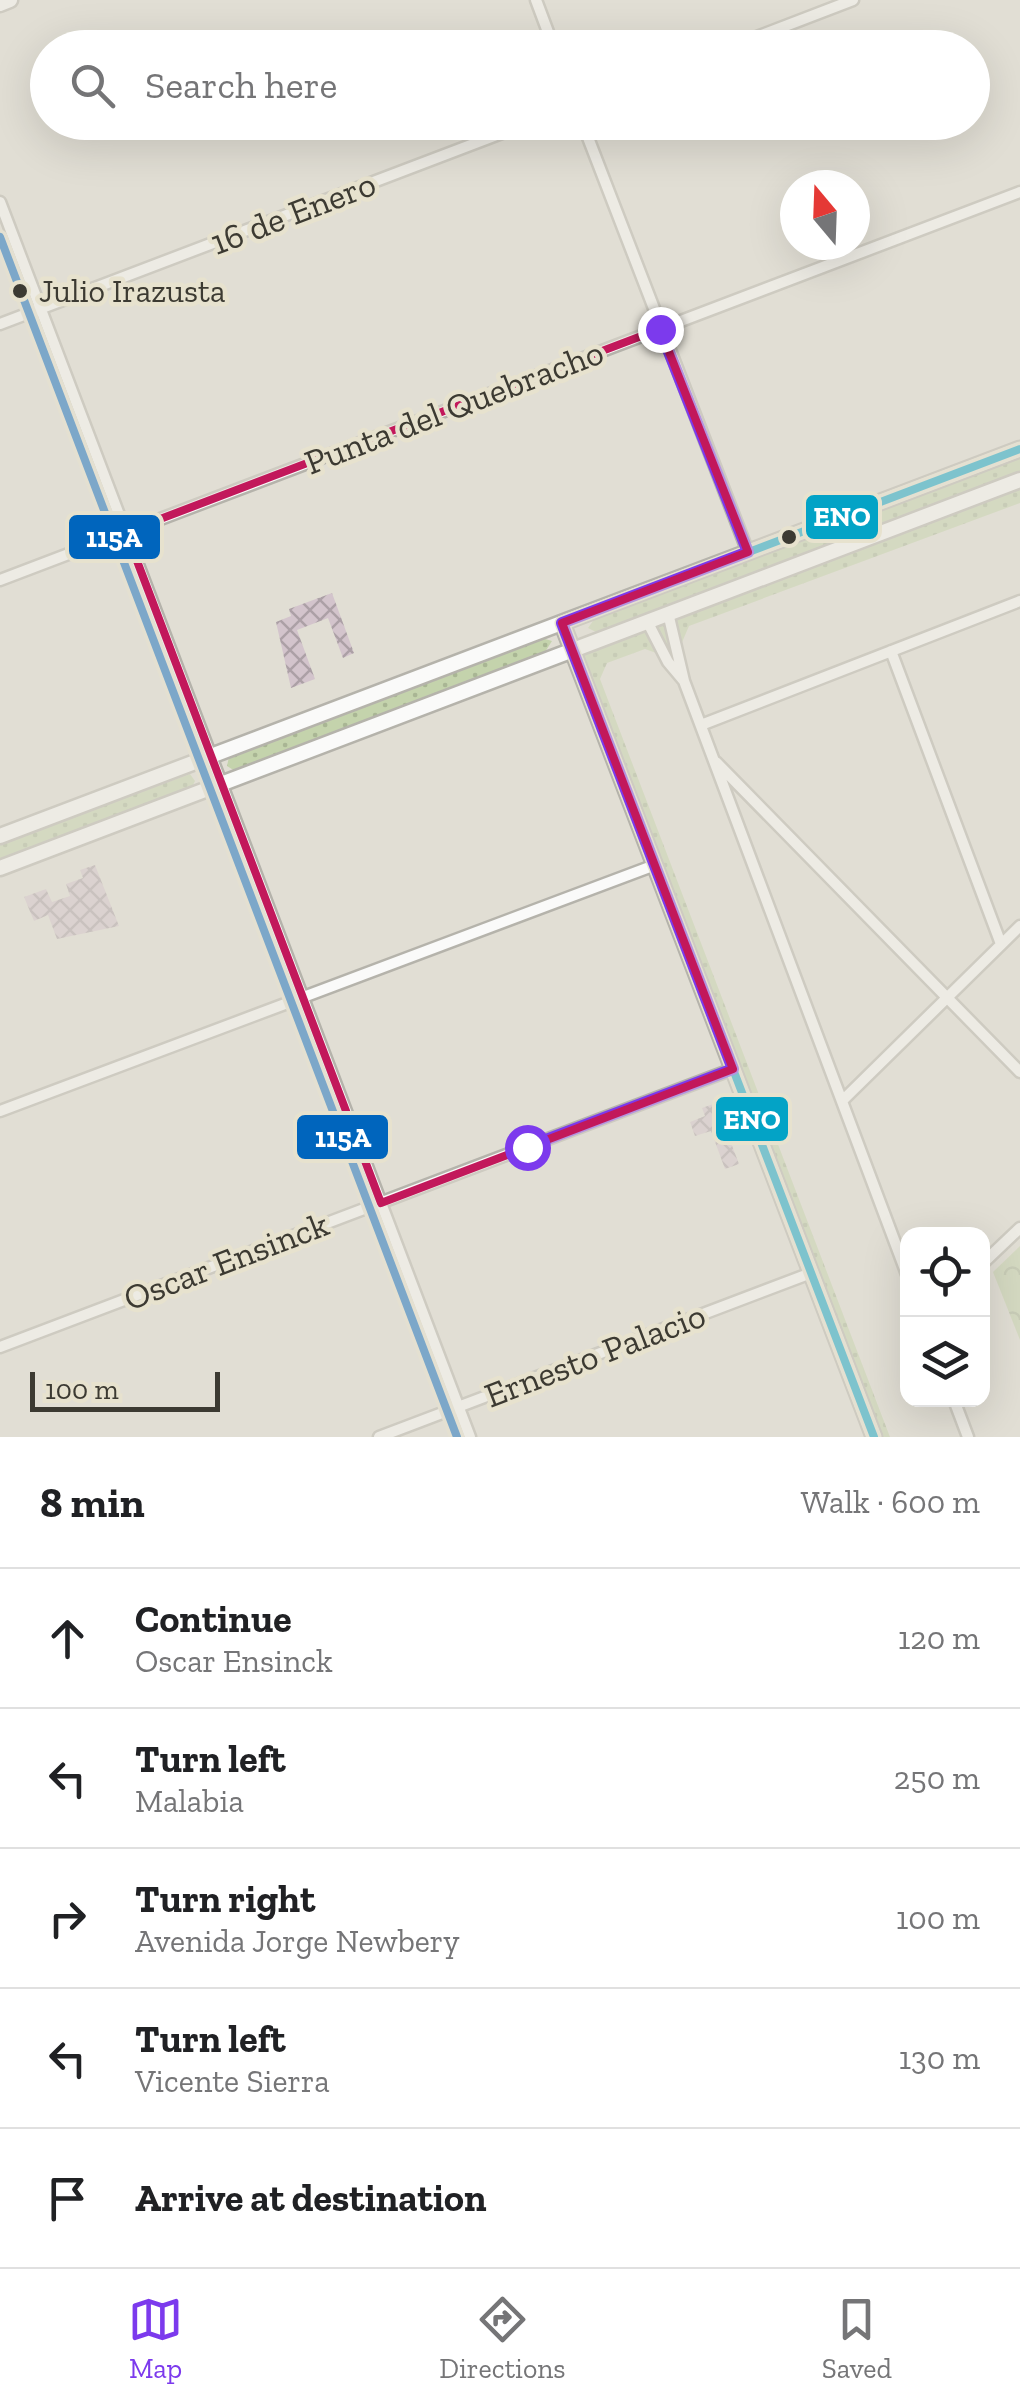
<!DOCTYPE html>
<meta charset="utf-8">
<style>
body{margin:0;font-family:"Zilla Slab",serif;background:#f6f6f6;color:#202124}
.controls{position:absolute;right:30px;bottom:30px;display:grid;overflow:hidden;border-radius:20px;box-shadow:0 10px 40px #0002}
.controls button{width:90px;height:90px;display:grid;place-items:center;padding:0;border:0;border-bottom:2px solid #e0e0e0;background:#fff;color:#202124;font:50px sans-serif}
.compass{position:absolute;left:780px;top:170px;width:90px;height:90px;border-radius:50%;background:#fff;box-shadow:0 10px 40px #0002;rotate:341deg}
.scale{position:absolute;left:30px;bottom:25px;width:190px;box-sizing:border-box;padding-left:10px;border:5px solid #3c3a32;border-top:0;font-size:28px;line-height:35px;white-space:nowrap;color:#3c3a32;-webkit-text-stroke:8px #e7e2ce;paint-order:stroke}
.stop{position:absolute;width:30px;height:30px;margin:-22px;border:8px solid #7c3aed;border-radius:50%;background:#fff}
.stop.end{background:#7c3aed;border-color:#fff;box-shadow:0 2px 10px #0008}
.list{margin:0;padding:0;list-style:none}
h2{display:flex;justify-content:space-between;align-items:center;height:130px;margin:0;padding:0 40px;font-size:42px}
h2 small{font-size:32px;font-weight:400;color:#757577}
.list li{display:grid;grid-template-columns:65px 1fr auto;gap:30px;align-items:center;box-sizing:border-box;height:140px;padding:0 40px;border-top:2px solid #e0e0e0}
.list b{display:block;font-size:38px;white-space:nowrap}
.list p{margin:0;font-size:32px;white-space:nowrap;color:#757577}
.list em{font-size:32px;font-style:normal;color:#757577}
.icon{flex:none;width:55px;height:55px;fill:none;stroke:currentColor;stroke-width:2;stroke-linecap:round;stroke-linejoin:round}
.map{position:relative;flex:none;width:1020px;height:1437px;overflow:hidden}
.search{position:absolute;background:#fff;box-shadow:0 10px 40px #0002;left:30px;right:30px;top:30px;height:110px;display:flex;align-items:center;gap:25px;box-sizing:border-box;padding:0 35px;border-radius:55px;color:#757577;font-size:38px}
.sheet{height:830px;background:#fff}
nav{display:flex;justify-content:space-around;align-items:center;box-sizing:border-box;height:140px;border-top:2px solid #e0e0e0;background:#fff;font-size:28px;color:#757577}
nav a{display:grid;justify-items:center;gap:5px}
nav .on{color:#7c3aed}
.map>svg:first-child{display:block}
.grass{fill:url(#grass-dots)}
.forest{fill:url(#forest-crowns)}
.building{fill:url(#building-cross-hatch)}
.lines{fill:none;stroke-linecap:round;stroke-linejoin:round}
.street-casing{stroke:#b5b3ab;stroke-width:15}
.secondary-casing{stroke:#b5b3ab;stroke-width:19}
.street{stroke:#fafaf9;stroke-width:10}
.secondary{stroke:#fafaf9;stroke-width:14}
.bus-1-casing{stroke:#e7e2ce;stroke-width:15}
.bus-2-casing{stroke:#e7e2ce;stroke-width:15}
.bus-1{stroke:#03a3c6;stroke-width:8}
.bus-2{stroke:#0065bd;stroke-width:8}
.route{stroke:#7c3aed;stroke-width:12}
.marked{fill:none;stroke:#c2185b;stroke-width:8;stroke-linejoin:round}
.bus-dot{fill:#3c3a32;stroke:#e7e2ce;stroke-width:4}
.labels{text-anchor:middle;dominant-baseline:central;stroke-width:9;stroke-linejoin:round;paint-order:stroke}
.bus-label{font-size:32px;fill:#3c3a32;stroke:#e7e2ce;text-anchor:start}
.street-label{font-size:35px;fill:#3c3a32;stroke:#e7e2ce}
.line-badge{stroke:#e7e2ce;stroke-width:4}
.badge-label{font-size:28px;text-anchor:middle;font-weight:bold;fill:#fff}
</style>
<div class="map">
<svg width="1020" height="1437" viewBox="0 0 1020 1437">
<defs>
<pattern id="grass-dots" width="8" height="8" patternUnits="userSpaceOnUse" patternTransform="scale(2.5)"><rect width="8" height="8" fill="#c4d3ac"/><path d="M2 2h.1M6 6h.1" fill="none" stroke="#a9b694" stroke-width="1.8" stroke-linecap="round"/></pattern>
<pattern id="forest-crowns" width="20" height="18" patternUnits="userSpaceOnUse" patternTransform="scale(2.5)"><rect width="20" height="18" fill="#c4d3ac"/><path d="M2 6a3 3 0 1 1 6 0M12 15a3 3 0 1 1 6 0" fill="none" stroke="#a9b694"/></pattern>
<pattern id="building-cross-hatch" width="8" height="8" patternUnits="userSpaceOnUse" patternTransform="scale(2.5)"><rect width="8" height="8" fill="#d3c4cc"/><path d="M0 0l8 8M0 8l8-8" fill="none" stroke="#aca0a6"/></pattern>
</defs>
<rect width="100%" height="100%" fill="#e1ded4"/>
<path class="grass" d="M1020 457V472L598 633 588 628 595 618Z
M1020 480V503L689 626 680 647 659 654 645 649 607 663 600 679 890 1437H874L572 650Z
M542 638 552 641 545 652 235 771 227 766 229 757Z
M190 774 195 781 192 787 0 860V844Z"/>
<path class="forest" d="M1020 1246V1340L993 1272Z"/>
<path class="building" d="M332 593 354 653 343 658 328 618 297 630 315 679 291 688 276 622 291 616 289 609Z
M95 865 119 926 57 939 48 915 34 921 24 897 46 889 52 902 70 896 66 884 83 878 80 870Z
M716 1103 739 1164 725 1169 711 1131 695 1136 690 1122 705 1116 702 1108Z"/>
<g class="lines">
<g class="street-casing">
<path id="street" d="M536 0 554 48
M728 48 853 0
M582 122 748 552
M0 202 470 1437
M0 324 531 122
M0 580 1020 192
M668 613 684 681 908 1277
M647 621 668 662 684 681
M891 651 1001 944
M701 725 1020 601
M716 762 1020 1072
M842 1101 1020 926
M0 1111 655 865
M982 1264 1020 1228
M0 1347 733 1069
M954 1400 968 1437
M379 1437 811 1273"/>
</g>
<g class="secondary-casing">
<path id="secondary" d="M0 4 10 0
M562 623 874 1437
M0 836 1020 449
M0 868 1020 480"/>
</g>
<use href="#street" class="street"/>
<use href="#secondary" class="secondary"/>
<g class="bus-1-casing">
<path id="bus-1" d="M874 1437 562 623 1020 449"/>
</g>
<g class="bus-2-casing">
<path id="bus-2" d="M0 237 457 1437"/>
</g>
<use href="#bus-1" class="bus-1"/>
<use href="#bus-2" class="bus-2"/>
</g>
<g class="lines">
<path class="route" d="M527 1147 733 1069 562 623 748 552 660 329"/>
</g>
<path d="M0 0H1020V1437H0ZM660 329 748 552 562 623 733 1069 381 1203 126 532Z" fill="#e1ded4" fill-opacity=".55" fill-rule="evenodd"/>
<path class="marked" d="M660 329 748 552 562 623 733 1069 381 1203 126 532Z"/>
<g class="bus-dot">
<circle cx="20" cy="291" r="9"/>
<circle cx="789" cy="537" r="9"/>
</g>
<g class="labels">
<g class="bus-label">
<text x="39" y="291">Julio Irazusta</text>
</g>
<g class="street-label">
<text transform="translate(293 213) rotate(-21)">16 de Enero</text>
<text transform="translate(454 407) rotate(-21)">Punta del Quebracho</text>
<text transform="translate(226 1261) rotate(-21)">Oscar Ensinck</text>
<text transform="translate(595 1355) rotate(-21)">Ernesto Palacio</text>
</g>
</g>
<g class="line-badge">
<rect x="804" y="493" width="76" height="48" rx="10" fill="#03a3c6"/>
<rect x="67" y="513" width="95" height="48" rx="10" fill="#0065bd"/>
<rect x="714" y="1095" width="76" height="48" rx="10" fill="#03a3c6"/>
<rect x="295" y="1113" width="95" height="48" rx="10" fill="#0065bd"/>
</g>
<g class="badge-label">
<text x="842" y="526">ENO</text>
<text x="114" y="547">115A</text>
<text x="752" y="1129">ENO</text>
<text x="343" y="1147">115A</text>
</g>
</svg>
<div class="controls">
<button><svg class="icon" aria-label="locate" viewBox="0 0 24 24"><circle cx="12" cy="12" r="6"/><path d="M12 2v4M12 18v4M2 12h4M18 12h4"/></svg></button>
<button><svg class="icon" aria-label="layers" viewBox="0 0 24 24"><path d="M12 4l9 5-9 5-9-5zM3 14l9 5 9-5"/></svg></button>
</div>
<svg class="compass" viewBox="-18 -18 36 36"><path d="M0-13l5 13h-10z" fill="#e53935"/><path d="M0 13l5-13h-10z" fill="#757577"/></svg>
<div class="scale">100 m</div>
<div class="stop" style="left:527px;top:1147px"></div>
<div class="stop end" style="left:660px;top:329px"></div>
<div class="search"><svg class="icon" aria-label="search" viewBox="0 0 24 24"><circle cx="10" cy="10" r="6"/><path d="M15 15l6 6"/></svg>Search here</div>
</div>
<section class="sheet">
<h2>8 min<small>Walk · 600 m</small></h2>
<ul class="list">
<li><svg class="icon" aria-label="ahead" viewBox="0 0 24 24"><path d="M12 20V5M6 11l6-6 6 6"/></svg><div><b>Continue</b><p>Oscar Ensinck</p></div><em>120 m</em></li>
<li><svg class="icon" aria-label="left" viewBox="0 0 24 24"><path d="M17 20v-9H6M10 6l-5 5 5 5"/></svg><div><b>Turn left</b><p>Malabia</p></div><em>250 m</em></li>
<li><svg class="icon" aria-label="right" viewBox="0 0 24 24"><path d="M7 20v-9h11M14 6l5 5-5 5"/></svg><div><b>Turn right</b><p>Avenida Jorge Newbery</p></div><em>100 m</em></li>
<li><svg class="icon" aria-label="left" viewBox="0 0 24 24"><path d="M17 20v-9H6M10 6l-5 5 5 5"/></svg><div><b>Turn left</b><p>Vicente Sierra</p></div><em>130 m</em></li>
<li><svg class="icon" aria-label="arrive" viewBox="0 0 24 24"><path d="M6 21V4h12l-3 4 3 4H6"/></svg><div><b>Arrive at destination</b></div></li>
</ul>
</section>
<nav>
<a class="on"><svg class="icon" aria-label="map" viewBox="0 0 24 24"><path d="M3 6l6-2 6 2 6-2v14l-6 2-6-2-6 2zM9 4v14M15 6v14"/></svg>Map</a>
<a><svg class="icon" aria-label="directions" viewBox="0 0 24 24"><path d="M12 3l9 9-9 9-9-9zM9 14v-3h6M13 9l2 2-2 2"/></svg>Directions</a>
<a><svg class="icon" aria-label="saved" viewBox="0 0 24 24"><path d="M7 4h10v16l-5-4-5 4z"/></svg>Saved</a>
</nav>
